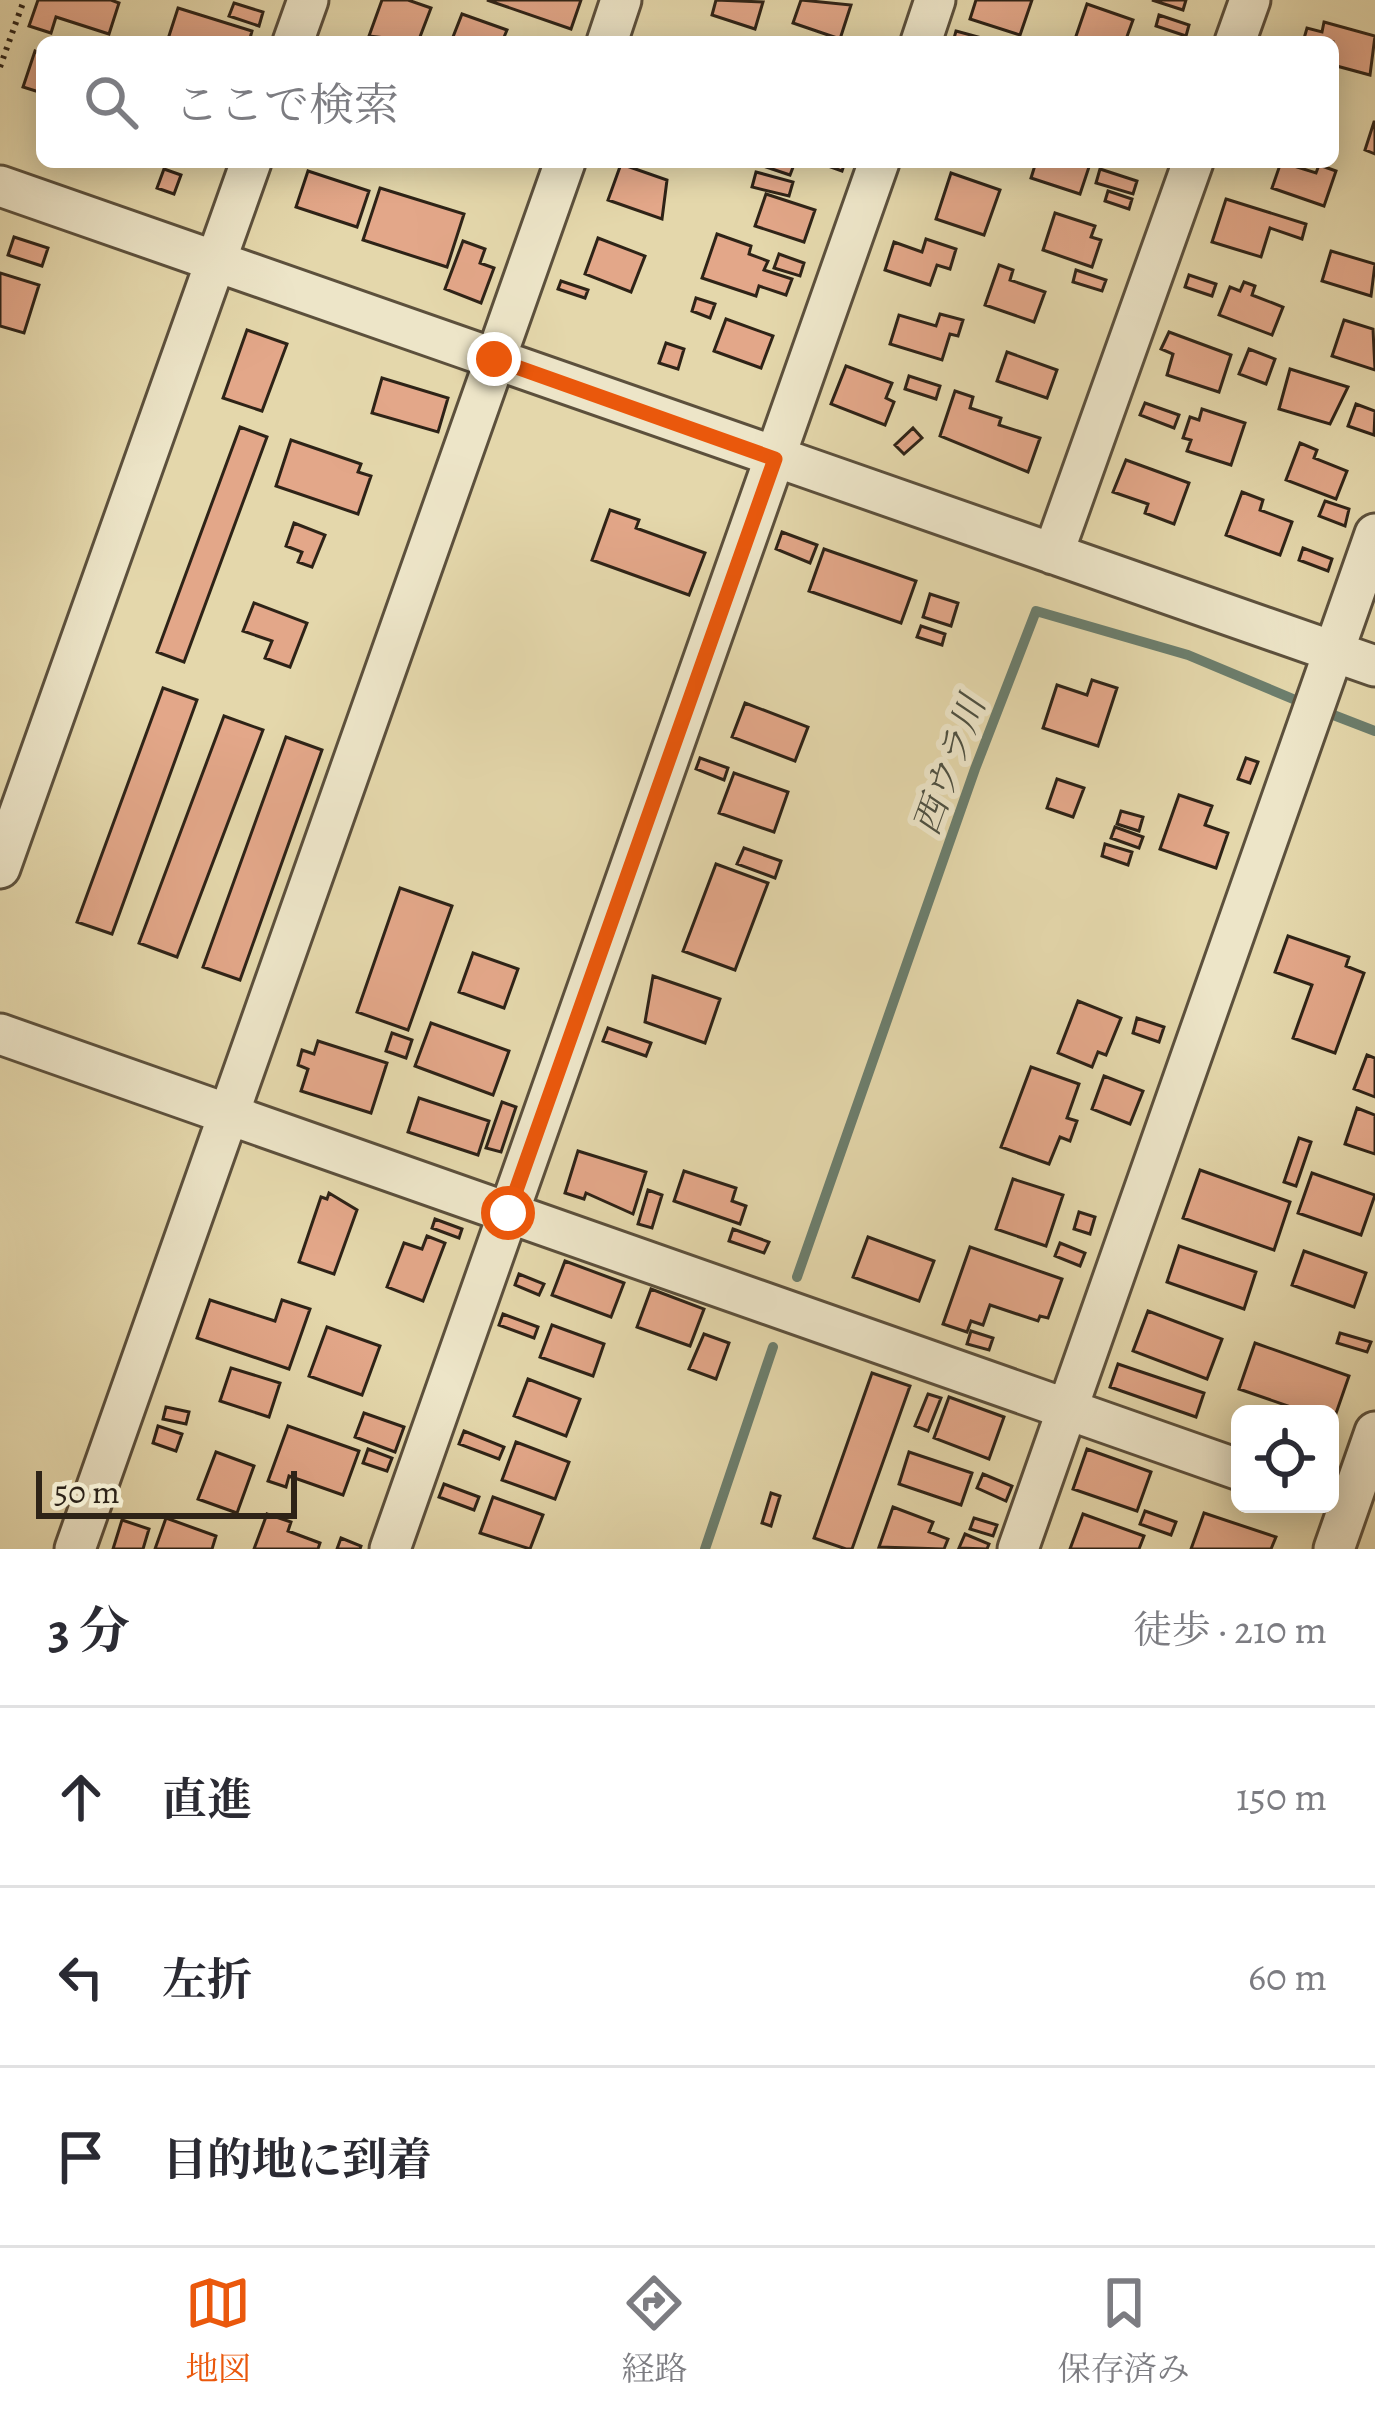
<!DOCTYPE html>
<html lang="ja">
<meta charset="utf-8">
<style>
body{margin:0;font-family:Alegreya,"Noto Serif JP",serif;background:#f7f7f7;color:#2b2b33}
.controls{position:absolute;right:36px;bottom:36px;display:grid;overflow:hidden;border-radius:18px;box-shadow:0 6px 30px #0003}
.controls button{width:108px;height:108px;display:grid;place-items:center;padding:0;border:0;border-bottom:3px solid #e1e1e2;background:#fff;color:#2b2b33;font:60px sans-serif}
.scale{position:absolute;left:36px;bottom:30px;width:261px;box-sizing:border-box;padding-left:12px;border:6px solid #2e2317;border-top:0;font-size:33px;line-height:42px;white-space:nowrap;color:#2e2317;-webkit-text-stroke:9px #ede5c8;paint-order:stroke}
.stop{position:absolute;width:36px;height:36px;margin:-27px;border:9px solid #ea580c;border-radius:50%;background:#fff}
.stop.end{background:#ea580c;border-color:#fff;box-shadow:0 3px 12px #0008}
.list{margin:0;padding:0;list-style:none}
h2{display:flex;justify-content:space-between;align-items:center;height:156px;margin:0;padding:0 48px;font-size:51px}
h2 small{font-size:39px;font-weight:400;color:#7c7c81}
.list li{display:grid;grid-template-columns:78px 1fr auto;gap:36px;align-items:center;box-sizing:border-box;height:180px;padding:0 48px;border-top:3px solid #e1e1e2}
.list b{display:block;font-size:45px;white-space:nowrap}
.list em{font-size:39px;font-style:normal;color:#7c7c81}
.icon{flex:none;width:66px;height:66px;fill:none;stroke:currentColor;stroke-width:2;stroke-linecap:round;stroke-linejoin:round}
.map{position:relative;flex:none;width:1375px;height:1549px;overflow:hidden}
.search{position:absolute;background:#fff;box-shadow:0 6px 30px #0003;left:36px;right:36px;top:36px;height:132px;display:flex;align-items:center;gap:30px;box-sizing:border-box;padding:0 42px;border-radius:18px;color:#7c7c81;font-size:45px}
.sheet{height:696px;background:#fff}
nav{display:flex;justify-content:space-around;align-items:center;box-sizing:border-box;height:168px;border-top:3px solid #e1e1e2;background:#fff;font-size:33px;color:#7c7c81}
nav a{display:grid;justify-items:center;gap:6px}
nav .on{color:#ea580c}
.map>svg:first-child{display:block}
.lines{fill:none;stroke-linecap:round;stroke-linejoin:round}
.stream{stroke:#6c7e6d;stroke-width:10}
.building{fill:#e3a789;stroke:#2e2317;stroke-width:3}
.minor-casing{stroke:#5c503c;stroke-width:45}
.path{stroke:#2e2317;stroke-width:6;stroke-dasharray:3 6;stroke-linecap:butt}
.minor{stroke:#ede5c8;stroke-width:39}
.route{stroke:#ea580c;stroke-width:15}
.labels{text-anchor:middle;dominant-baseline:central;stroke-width:12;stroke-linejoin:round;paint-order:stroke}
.water-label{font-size:36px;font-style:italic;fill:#4d5042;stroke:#ede5c8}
</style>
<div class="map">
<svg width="1375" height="1549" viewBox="0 0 1375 1549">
<rect width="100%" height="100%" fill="#e4d7ab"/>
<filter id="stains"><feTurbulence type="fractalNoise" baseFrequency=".00167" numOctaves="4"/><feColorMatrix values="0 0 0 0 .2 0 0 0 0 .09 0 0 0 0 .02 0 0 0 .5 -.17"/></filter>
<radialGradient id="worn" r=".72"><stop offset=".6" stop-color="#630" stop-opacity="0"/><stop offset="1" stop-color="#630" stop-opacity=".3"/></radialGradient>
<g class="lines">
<path class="stream" d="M1323 711 1375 731
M797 1277 975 769 1036 611 1188 655 1305 704
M705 1549 773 1347"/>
</g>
<path class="building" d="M38 0H111L119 3 109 34 56 17 51 33 29 26Z
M382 0H408L431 8 418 42 369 36Z
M487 0H581L571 29Z
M716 0 763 2 755 29 712 15Z
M801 0 851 5 840 39 793 23Z
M976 0H1032L1020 35 970 19Z
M1152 0H1186L1183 10Z
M234 3 263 12 259 26 229 16Z
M1087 4 1133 20 1125 42H1074Z
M178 8 252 31 249 42H167Z
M462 14 507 30 502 42H451Z
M1159 15 1189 25 1186 36 1156 26Z
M1324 22 1375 36 1370 75 1333 65V42H1303L1307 28 1322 32Z
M956 31 982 38 981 42H953Z
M35 51 42 54V93L23 87Z
M1374 122H1375V154L1365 150Z
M751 162H795L790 175Z
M817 162H845L842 171Z
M1036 162 1090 164 1080 194 1031 178Z
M1281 162 1316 173 1319 165 1336 171 1324 206 1272 188Z
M621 164 667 180 662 219 608 200Z
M164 169 181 175 174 194 157 188Z
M1100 169 1137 181 1133 194 1096 183Z
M308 171 369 191 357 227 296 207Z
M756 172 793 182 789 196 752 187Z
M951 173 1000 190 984 235 936 219Z
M380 188 464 214 447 267 363 240Z
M1108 191 1132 199 1129 209 1105 201Z
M766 194 815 210 804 242 755 226Z
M1226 199 1306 224 1302 239 1270 228 1261 257 1212 242Z
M1055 213 1095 226 1091 237 1101 240 1092 267 1043 250Z
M717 234 751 246 749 254 768 261 764 270 792 279 786 295 759 286 756 296 702 278Z
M14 237 48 248 42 266 8 255Z
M598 238 645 256 631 292 585 274Z
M926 239 956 249 950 269 937 265 930 285 885 270 894 242 922 252Z
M463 241 485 249 480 263 494 268 481 303 445 289Z
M1331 251 1375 264 1371 296 1322 281Z
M779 254 804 263 800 276 774 268Z
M999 265 1013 270 1010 280 1045 292 1034 322 985 305Z
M1076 270 1106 280 1102 291 1073 282Z
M0 273 39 285 24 333 0 326Z
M1189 275 1216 284 1212 296 1185 287Z
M561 281 588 290 585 298 558 289Z
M1244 282 1255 286 1252 295 1283 307 1272 335 1219 315 1230 287 1240 291Z
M696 298 715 304 710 318 692 311Z
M940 314 963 320 958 336 950 334 942 360 890 344 899 315 936 326Z
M726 319 773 336 761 368 714 351Z
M1344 320 1373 329 1375 370 1332 356Z
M247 330 287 344 262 411 223 398Z
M1169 332 1231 355 1219 392 1167 375 1173 354 1161 349Z
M666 343 684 349 678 369 659 363Z
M1249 349 1275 359 1266 384 1239 374Z
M1007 352 1057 370 1047 398 997 381Z
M846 366 892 383 886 398 894 402 885 425 831 404Z
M1290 369 1348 387 1330 424 1279 409Z
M909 376 940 386 936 399 905 389Z
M382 378 448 398 438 432 372 413Z
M955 391 973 397 970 408 1001 418 999 425 1040 438 1028 472 940 436Z
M1145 403 1179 415 1174 428 1140 415Z
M1356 404 1375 411 1374 435 1348 426Z
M1202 409 1245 423 1231 465 1187 451 1191 440 1183 438 1190 417 1199 420Z
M240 427 267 437 184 662 157 652Z
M913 428 922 438 904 454 895 445Z
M291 440 361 464 358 472 371 476 358 514 276 486Z
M1300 443 1317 450 1314 458 1347 471 1336 499 1286 480Z
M1126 460 1189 483 1174 524 1145 513 1148 504 1113 492Z
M1242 492 1263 500 1260 510 1292 522 1280 555 1226 535Z
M1325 501 1349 509 1345 526 1319 516Z
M610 510 639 520 636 528 705 553 689 595 592 560Z
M294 523 325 535 312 567 298 562 302 552 286 546Z
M782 532 817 545 810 563 776 549Z
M1303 548 1332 559 1328 571 1299 560Z
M824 549 916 581 901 623 809 591Z
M930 594 958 603 951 626 923 617Z
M254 603 307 623 290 667 265 658 272 641 243 631Z
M921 626 945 634 942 645 917 637Z
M1092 680 1117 688 1098 746 1043 728 1057 685 1087 695Z
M163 688 197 700 112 934 77 922Z
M745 703 808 727 795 761 732 737Z
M224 716 263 730 177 957 139 943Z
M286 737 322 750 240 980 203 967Z
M700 758 728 768 724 780 696 769Z
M1246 758 1258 762 1250 783 1238 779Z
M734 773 788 792 774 832 719 813Z
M1057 779 1084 788 1073 817 1047 808Z
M1179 795 1212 806 1205 825 1228 833 1216 868 1160 849Z
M1121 811 1143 817 1139 831 1117 824Z
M1115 827 1143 837 1139 848 1111 838Z
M1105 844 1132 852 1128 865 1102 856Z
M744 848 781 861 775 878 737 864Z
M716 864 768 883 735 970 683 951Z
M400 888 452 906 408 1030 357 1012Z
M1288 936 1349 957 1346 966 1364 973 1335 1053 1293 1038 1312 985 1275 972Z
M473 953 518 969 504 1008 459 992Z
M653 976 720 999 705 1043 645 1022Z
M1078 1001 1121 1018 1106 1055 1098 1052 1092 1067 1058 1053Z
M1137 1018 1164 1027 1159 1042 1133 1033Z
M431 1023 509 1051 493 1095 415 1066Z
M608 1028 651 1043 646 1056 603 1041Z
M392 1033 412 1040 406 1058 386 1051Z
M318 1041 387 1063 371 1113 301 1091 308 1069 298 1065 302 1050 314 1054Z
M1367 1055 1375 1058V1097L1354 1089Z
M1031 1067 1079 1084 1067 1118 1077 1121 1070 1141 1060 1137 1049 1164 1001 1147Z
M1104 1076 1143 1091 1130 1124 1092 1109Z
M419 1098 489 1121 478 1155 408 1132Z
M502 1102 516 1107 501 1152 486 1148Z
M1357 1108 1375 1115V1154L1345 1144Z
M1299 1138 1311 1142 1296 1186 1284 1182Z
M578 1151 646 1172 633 1214 586 1193 584 1199 565 1193Z
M1200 1170 1290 1202 1274 1250 1183 1218Z
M684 1171 736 1188 732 1201 746 1206 740 1224 674 1201Z
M1312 1173 1375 1195 1361 1235 1298 1213Z
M1013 1179 1063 1195 1046 1246 996 1229Z
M648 1190 662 1195 652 1228 638 1224Z
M329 1193 357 1210 334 1274 299 1262 321 1197 327 1199Z
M1079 1212 1095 1217 1090 1234 1074 1229Z
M435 1219 462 1229 459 1238 432 1228Z
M733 1229 769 1242 764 1253 729 1241Z
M427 1236 445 1243 423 1301 387 1287 404 1243 422 1249Z
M868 1237 934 1261 919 1301 853 1277Z
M1060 1243 1085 1253 1080 1266 1055 1256Z
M1179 1246 1256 1272 1244 1309 1167 1282Z
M970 1247 1062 1279 1048 1318 1040 1316 1038 1321 990 1305 983 1325 971 1321 967 1332 943 1324Z
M1304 1251 1366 1273 1354 1307 1292 1285Z
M565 1261 624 1283 611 1317 552 1295Z
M519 1274 544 1284 539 1295 515 1285Z
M651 1289 704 1309 690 1346 637 1327Z
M210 1300 275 1321 282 1300 310 1309 289 1369 197 1338Z
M1148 1311 1222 1339 1207 1379 1133 1351Z
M503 1314 538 1327 534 1338 499 1325Z
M552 1325 604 1344 593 1376 540 1357Z
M327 1327 380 1346 362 1395 309 1376Z
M971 1331 993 1338 989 1350 967 1344Z
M1340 1333 1371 1342 1367 1352 1337 1343Z
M704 1334 729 1343 716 1379 689 1369Z
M1255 1343 1349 1376 1333 1422 1330 1414H1311L1239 1389Z
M1118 1364 1204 1393 1196 1417 1110 1387Z
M231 1368 280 1383 269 1417 220 1401Z
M872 1373 910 1386 852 1549H846L814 1538Z
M528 1379 580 1399 566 1436 514 1416Z
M928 1394 941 1398 928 1431 915 1426Z
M949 1397 1004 1417 989 1459 934 1438Z
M166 1407 189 1412 186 1424 163 1419Z
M364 1413 404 1427 395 1452 355 1437Z
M158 1426 182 1434 176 1451 153 1443Z
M288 1426 359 1451 343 1495 289 1476 286 1487 268 1481Z
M464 1431 504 1447 499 1459 459 1444Z
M516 1442 569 1462 555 1499 502 1480Z
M368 1449 392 1458 387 1471 363 1463Z
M1087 1449 1151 1472 1137 1511 1073 1489Z
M216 1452 254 1466 237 1513 198 1499Z
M909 1452 972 1473 961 1505 899 1484Z
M983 1474 1012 1486 1006 1501 977 1488Z
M444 1484 479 1497 474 1510 439 1497Z
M771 1493 780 1496 771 1526 762 1523Z
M493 1497 543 1515 530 1549 480 1533Z
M893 1507 933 1522 929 1532 948 1539 944 1549 879 1547Z
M1145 1511 1176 1522 1171 1535 1140 1524Z
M1204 1513 1276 1537 1271 1549H1191Z
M267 1514 291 1522 288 1531 320 1543 318 1549H254Z
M1083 1514 1144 1536 1139 1549H1070Z
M166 1518 216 1536 212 1549H155Z
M974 1518 997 1525 993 1536 970 1529Z
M122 1520 149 1529 143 1549H113Z
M965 1534 989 1544 987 1549 959 1548Z
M341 1538 361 1546 360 1549H337Z"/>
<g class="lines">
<g class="minor-casing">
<path id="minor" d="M293 42 308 0
M607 42 621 0
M921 42 935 0
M1235 42 1250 0
M0 186 1375 666
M1053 554 1193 162
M0 868 251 162
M0 1034 1240 1470
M75 1549 565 162
M390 1549 879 162
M1018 1549 1375 534
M1334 1549 1375 1432"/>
</g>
<path class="path" d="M0 67 24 0"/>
<use href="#minor" class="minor"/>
</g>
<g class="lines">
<path class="route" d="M494 359 775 459 508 1213"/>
</g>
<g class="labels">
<g class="water-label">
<text transform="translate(949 765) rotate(-70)">西ウラ川</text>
</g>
</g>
<rect width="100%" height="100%" filter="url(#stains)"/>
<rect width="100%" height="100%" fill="url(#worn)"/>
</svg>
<div class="controls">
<button><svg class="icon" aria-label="locate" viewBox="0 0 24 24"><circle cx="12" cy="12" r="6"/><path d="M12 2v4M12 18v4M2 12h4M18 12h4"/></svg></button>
</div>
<div class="scale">50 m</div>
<div class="stop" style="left:508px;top:1213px"></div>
<div class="stop end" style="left:494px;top:359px"></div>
<div class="search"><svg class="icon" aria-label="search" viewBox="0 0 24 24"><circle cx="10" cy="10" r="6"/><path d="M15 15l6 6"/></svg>ここで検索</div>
</div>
<section class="sheet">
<h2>3 分<small>徒歩 · 210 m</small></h2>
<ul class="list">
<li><svg class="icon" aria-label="ahead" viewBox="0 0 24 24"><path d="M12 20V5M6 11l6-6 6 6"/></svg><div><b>直進</b></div><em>150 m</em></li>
<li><svg class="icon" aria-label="left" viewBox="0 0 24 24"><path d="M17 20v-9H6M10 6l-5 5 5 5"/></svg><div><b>左折</b></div><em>60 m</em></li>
<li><svg class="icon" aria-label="arrive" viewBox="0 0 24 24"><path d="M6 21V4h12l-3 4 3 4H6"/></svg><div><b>目的地に到着</b></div></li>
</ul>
</section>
<nav>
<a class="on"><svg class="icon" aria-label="map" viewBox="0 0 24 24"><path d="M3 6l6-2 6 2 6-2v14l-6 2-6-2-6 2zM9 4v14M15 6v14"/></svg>地図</a>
<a><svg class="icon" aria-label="directions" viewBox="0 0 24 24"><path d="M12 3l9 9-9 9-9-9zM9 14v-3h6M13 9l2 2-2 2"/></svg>経路</a>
<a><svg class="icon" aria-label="saved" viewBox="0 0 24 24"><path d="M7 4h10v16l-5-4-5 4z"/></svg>保存済み</a>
</nav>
